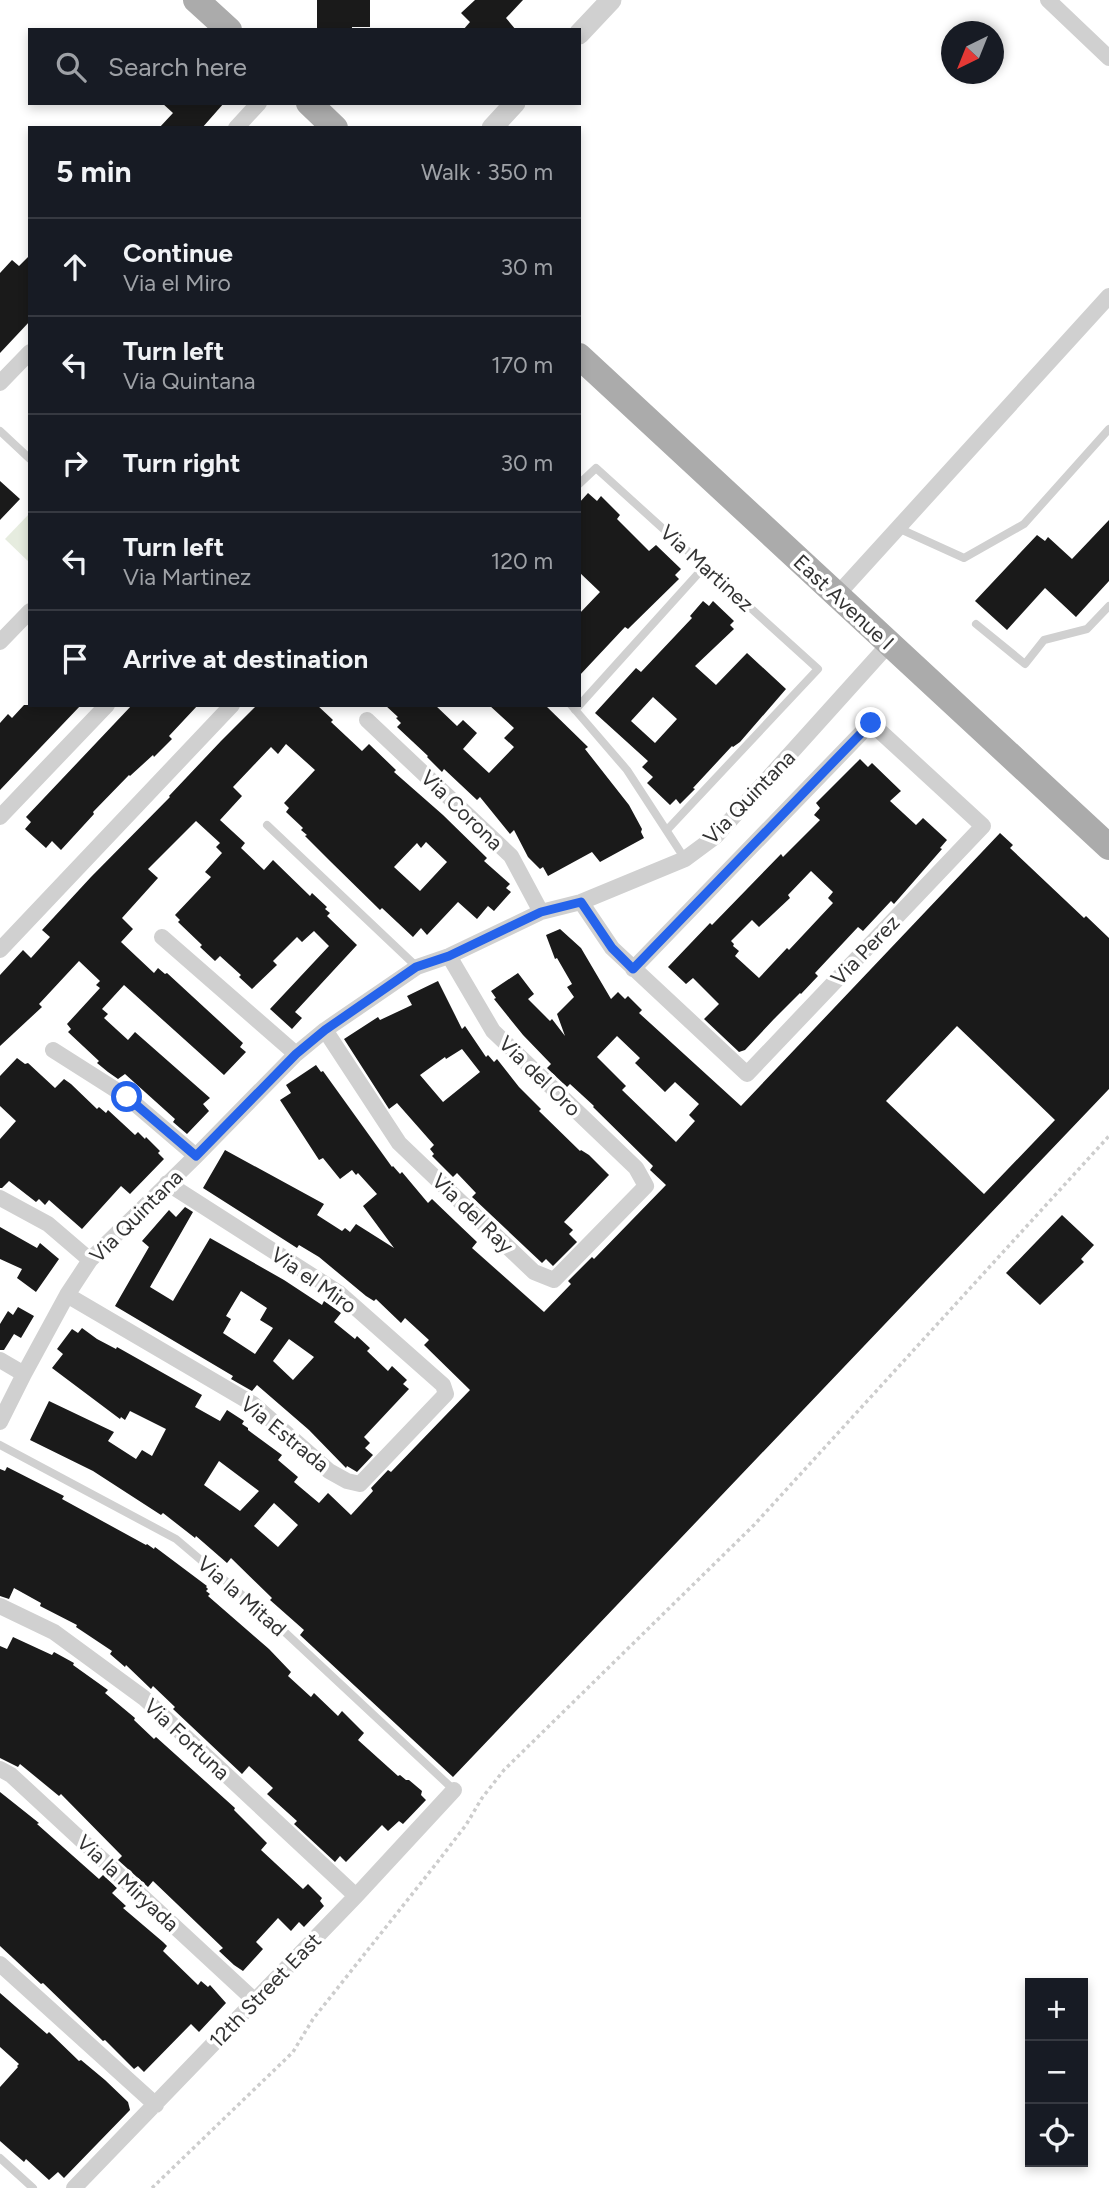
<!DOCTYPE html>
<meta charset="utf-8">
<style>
body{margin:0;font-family:Figtree,sans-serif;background:#20242c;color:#f1f3f6}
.controls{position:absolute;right:21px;bottom:21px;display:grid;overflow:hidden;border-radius:0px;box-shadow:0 4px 10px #0003}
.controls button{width:63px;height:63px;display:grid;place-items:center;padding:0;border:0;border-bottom:2px solid #363941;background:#171b24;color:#f1f3f6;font:35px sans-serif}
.compass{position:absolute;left:941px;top:21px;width:63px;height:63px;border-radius:50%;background:#171b24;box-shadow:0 4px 10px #0003;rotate:223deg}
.stop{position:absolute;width:21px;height:21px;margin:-16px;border:5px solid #2563eb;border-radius:50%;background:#fff}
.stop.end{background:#2563eb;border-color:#fff;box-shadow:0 2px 7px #0008}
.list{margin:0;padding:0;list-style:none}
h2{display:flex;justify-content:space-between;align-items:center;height:91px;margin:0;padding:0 28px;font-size:30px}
h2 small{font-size:23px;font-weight:400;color:#9ea1a6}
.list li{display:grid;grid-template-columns:46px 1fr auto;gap:21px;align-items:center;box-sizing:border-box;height:98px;padding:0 28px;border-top:2px solid #363941}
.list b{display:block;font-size:26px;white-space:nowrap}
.list p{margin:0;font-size:23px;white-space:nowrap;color:#9ea1a6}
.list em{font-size:23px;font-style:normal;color:#9ea1a6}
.icon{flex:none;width:38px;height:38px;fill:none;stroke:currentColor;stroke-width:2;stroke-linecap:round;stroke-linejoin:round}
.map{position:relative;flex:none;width:1109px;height:2188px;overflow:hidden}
.search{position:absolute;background:#171b24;box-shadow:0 4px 10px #0003;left:28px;top:28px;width:553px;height:77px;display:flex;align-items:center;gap:18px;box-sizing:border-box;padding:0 24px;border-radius:0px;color:#9ea1a6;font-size:26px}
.panel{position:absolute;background:#171b24;box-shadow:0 4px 10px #0003;left:28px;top:126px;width:553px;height:581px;border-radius:0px}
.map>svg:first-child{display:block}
.green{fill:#e6ecdf}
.building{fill:#1a1a1a;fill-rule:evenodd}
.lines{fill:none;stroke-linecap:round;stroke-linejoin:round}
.path{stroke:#cdcdcd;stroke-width:3.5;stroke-dasharray:3.5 3.5;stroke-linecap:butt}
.service{stroke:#d0d0d0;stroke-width:8}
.minor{stroke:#d0d0d0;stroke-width:16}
.tertiary{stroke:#d0d0d0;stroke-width:21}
.primary{stroke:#ababab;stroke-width:26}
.route{stroke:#2563eb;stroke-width:9}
.labels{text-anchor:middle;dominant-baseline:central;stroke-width:7;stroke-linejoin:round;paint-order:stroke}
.street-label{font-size:21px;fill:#333;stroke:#fff}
</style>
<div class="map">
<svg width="1109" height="2188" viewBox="0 0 1109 2188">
<rect width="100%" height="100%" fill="#fff"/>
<path class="green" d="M30 513V563L5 539Z"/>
<path class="building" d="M317 0H370V27H352V30H317Z
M475 0H523L506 18 516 30H463L470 22 461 13Z
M162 103H224L202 128H159L173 113Z
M30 255V321L0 353V273L12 260 19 266Z
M0 481 20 499 0 520Z
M588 493 597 501 601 496 620 515 617 519 649 551 656 545 681 569 675 575 679 579 628 629 625 627 579 676V614L600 592 579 572V503Z
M1109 520V581L1076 617 1045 588 1007 630 975 601 1037 535 1045 541 1048 537 1072 559Z
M703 601 709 606 713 601 734 621 730 625 734 629 695 666 716 685 747 653 786 689 740 742 733 747 732 746 693 788 695 789 680 804 676 799 670 805 647 783 653 777 642 767 648 761 595 713 636 668 641 672 692 618 690 616ZM653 697 677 719 655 743 631 721Z
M24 705H81L0 790V723L8 714 12 718Z
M132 705H198L169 736 172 739 154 757 153 755 130 776 129 775 93 812 94 814 61 850 52 841 46 848 25 829 31 822 26 817Z
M257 705H317L333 720 331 722 362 751 369 744 396 770 394 772 443 815 487 858 484 861 510 884 506 888 511 892 494 911 488 906 477 919 458 902 427 935 421 928 413 937 382 908 380 910 330 861 305 836 307 835 301 830 303 828 286 812 289 808 284 803 315 770 286 744 278 754 271 747 233 787 242 796 220 820 245 843 241 848 264 870 273 860 310 896 312 893 327 907 325 909 330 913 327 916 357 945 295 1012 302 1018 292 1029 270 1009 329 946 314 931 302 942 297 937 273 961 277 965 252 989 239 977 241 975 220 956 215 961 200 947 202 945 178 922 180 920 175 915 211 877 205 872 222 853 216 847 220 843 196 821 148 869 158 878 122 918 133 929 121 942 154 973 158 968 165 974 167 973 243 1043 240 1047 246 1052 224 1075 124 985 102 1009 108 1014 104 1018 128 1040 135 1032 210 1098 203 1104 209 1111 187 1134 173 1122 175 1119 125 1074 118 1079 108 1072 97 1063 99 1061 68 1032 71 1029 67 1024 100 988 96 985 100 981 79 961 39 1004 42 1007 0 1046V975L23 950 31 958 50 937 42 930 91 877 170 797 169 796 221 741ZM426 842 447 862 420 891 394 867 417 843 421 848Z
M385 705H435L457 726 463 720 477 733 463 749 489 773 514 747 504 738 514 728 489 705H545L588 747 585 749 629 805 642 829 641 832 644 838 600 862 592 852 548 876 543 867 540 869 528 857 514 830 510 834 480 797 477 800 444 769 442 772 427 757 428 756 397 727 401 723 396 718 398 717Z
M860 759 868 767 872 763 901 791 890 801 916 825 923 818 947 840 940 848 942 849 894 904 891 901 863 931 858 927 815 973 818 976 801 994 800 993 774 1019 745 1050 739 1052 704 1019 719 1004 693 978 686 984 668 967 710 923 712 925 781 854 783 857 820 820 814 815 820 808 816 803ZM811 871 833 892 828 898 833 903 789 950 787 948 759 978 735 956 739 951 733 946 734 944 731 941 752 920 759 927 790 898 788 895Z
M1000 833 1013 845 1010 848 1084 918 1086 916 1109 938V1089L453 1777 300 1635 304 1630 270 1600 272 1598 231 1558 227 1563 196 1536 195 1538 163 1513 161 1515 93 1471 30 1440 49 1401 114 1432 108 1441 136 1459 142 1450 152 1456 166 1429 130 1411 125 1420 121 1417 120 1419 52 1368 63 1354 57 1349 72 1329 78 1333 82 1328 97 1339 116 1349 117 1347 202 1395 195 1407 220 1421 227 1410 244 1421 242 1424 248 1428V1430L282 1455 278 1460 298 1477 294 1482 319 1503 328 1493 351 1515 373 1491 371 1488 388 1470 391 1472 470 1390 424 1345 429 1340 405 1318 401 1323 376 1299 374 1301 366 1296 319 1257 299 1245 297 1248 203 1188 225 1150 324 1204 317 1215 342 1231 345 1228 350 1232 356 1224 394 1248 363 1206 377 1194 358 1173 356 1175 352 1170 340 1179 323 1158 319 1160 280 1100 291 1093 286 1085 316 1065 321 1072 323 1071 392 1167 393 1166 400 1174 402 1172 428 1203 432 1199 456 1222 477 1242 472 1248 544 1312 571 1284 568 1281 592 1257 594 1259 666 1185 650 1170 653 1166 593 1107 594 1106 570 1084 567 1087 547 1068 551 1064 523 1035 494 999 496 998 491 991 518 973 534 994 528 999 550 1021 552 1019 565 1036 557 1014 574 997 567 987 572 984 557 958 555 959 546 935 560 929 581 948 611 999 618 992 625 999 628 996 642 1010 639 1013 741 1106ZM957 1026 1055 1120 984 1194 886 1101ZM617 1036 640 1058 635 1063 665 1092 675 1082 699 1104 689 1115 695 1121 676 1142 622 1090 626 1086 597 1057ZM219 1461 259 1491 240 1511 204 1485ZM274 1503 298 1525 278 1547 254 1526Z
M438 981 462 1029 465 1026 486 1057 488 1055 494 1062 497 1059 519 1087 541 1109 539 1111 580 1151 581 1150 589 1155 609 1175 564 1222 573 1230 569 1234 577 1242 553 1266 546 1259 542 1263 472 1197 476 1193 457 1173 453 1177 432 1156 434 1154 430 1149 434 1145 397 1103 389 1109 344 1039 378 1017 380 1020 412 1005 407 996ZM462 1049 480 1072 443 1102 420 1075 445 1057 446 1059Z
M17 1058 25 1064 28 1063 55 1088 64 1079 71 1084 97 1109 99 1107 106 1113 108 1110 135 1135 138 1132 145 1139 146 1137 160 1151 158 1153 164 1159 130 1194 121 1186 82 1229 49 1200 45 1205 39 1199 36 1202 9 1181 2 1188H0V1139L16 1121 0 1106V1076Z
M185 1207 193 1212 150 1287 173 1301 210 1238 284 1280 322 1305 324 1301 341 1313 334 1322 355 1339 357 1336 370 1348 367 1351 388 1371 392 1366 407 1380 403 1384 409 1389 364 1437 370 1443 365 1448 373 1455 357 1472 347 1466 346 1468 309 1430 257 1385 252 1391 231 1379 233 1376 115 1306 149 1247 142 1241 169 1210 176 1217ZM241 1291 267 1308 260 1320 273 1328 255 1354 223 1333 231 1319 226 1316ZM289 1339 314 1357 293 1380 273 1361Z
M1062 1215 1094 1245 1081 1259 1084 1262 1040 1305 1006 1273Z
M0 1227 37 1248 40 1243 59 1259 36 1292 17 1278 22 1269 0 1259Z
M18 1307 34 1316 21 1338 14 1334 4 1350H0V1324L8 1311 13 1315Z
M7 1467 64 1496 62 1499 146 1545 147 1544 154 1549 155 1547 207 1586 206 1587 208 1589 206 1591 210 1594 208 1596 269 1649 291 1672 288 1676 311 1697 314 1693 338 1716 342 1711 364 1733 358 1740 398 1776 400 1775 406 1780H409L422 1791 421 1795 426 1800 403 1824 399 1821 388 1831 382 1825 346 1862 340 1856 335 1862 294 1824 297 1821 267 1794 273 1788 249 1766 242 1774 173 1709 175 1707 153 1686 151 1689 126 1665 125 1667 110 1654 112 1651 76 1627 77 1625 40 1606 41 1603 14 1588 9 1599 0 1596V1469L5 1471Z
M13 1637 52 1655 54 1652 74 1663 73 1665 108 1690 105 1693 135 1718 134 1720 154 1739 156 1737 235 1808 234 1810 267 1843 261 1850 303 1889 308 1884 322 1898 320 1901 324 1906 304 1927 299 1922 291 1931 278 1918 256 1942 263 1949 243 1971 234 1965 219 1951 223 1948 153 1881 148 1887 118 1860 122 1856 61 1794 59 1796 20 1764 18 1767 0 1758V1646L7 1649Z
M0 1792 39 1823 37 1824 99 1879 103 1875 117 1888 112 1893 126 1906 123 1908 163 1942 167 1946 163 1951 198 1985 201 1981 208 1987 210 1985 226 2003 199 2032 191 2024 144 2072 138 2066 134 2069 105 2040 103 2041 43 1983 41 1984 0 1946Z
M0 1993 47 2034 49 2032 79 2061 81 2060 105 2080 128 2102 130 2110 64 2178 58 2172 49 2180 26 2159 24 2162 0 2141V2087L18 2067 17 2066 19 2064 0 2047Z"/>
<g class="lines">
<path class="path" d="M152 2188 293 2052 313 2019 436 1864 466 1825 482 1798 504 1770 754 1525 1109 1136"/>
<path class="service" d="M0 431 30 459
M579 484 596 468 818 669 667 830
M898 528 964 558 1024 524 1109 429
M976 624 1025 664 1044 640 1087 629 1109 606
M571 705 627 770 685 859
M575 710 705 566
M267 825 417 967
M0 1445 176 1539 274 1622 454 1790
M0 2158 33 2188"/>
<path class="minor" d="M1048 0 1109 58
M236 128 259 103
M0 383 30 352
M837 595 1109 296
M0 642 30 611
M367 720 511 856 541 912
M0 817 107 705
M581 902 612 948 747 1074 983 826 871 723 633 969
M162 937 296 1054
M0 950 232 705
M325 1030 399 1143 534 1272 554 1280 646 1186 636 1168 493 1031 449 956
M53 1050 127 1097 196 1156
M0 1198 48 1224 90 1260
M67 1295 253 1404 329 1471 347 1481 360 1484 446 1394 443 1385 339 1293 167 1183
M0 1360 24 1374
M0 1422 24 1374 67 1295 90 1260 196 1156 296 1054 325 1030 417 967 449 956 541 912 581 902 685 859 716 836 889 644
M0 1606 54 1632 144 1698 356 1896
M0 1769 11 1775 254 2000
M0 1964 156 2105
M74 2188 356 1896 454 1790"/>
<path class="tertiary" d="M579 34 611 0
M492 128 515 103"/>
<path class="primary" d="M196 0 229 30
M309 103 335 128
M579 356 1109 847"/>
</g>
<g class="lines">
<path class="route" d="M127 1097 196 1156 296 1054 325 1030 416 967 449 956 541 912 581 902 612 948 633 969 871 723"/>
</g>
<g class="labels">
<g class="street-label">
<text transform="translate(707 568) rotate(42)">Via Martinez</text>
<text transform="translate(844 602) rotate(43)">East Avenue I</text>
<text transform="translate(749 797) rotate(-46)">Via Quintana</text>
<text transform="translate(462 810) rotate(44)">Via Corona</text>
<text transform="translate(865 950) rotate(-46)">Via Perez</text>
<text transform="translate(540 1076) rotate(44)">Via del Oro</text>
<text transform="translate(473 1213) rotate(44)">Via del Ray</text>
<text transform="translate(136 1216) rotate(-45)">Via Quintana</text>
<text transform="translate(314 1280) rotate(35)">Via el Miro</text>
<text transform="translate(285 1434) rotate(39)">Via Estrada</text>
<text transform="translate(242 1596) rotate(41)">Via la Mitad</text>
<text transform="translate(187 1739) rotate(43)">Via Fortuna</text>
<text transform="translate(128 1883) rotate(43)">Via la Miryada</text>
<text transform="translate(265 1990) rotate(-46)">12th Street East</text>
</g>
</g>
</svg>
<div class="controls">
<button>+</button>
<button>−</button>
<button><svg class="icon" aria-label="locate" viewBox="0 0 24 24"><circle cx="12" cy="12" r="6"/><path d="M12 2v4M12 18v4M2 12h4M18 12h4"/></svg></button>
</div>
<svg class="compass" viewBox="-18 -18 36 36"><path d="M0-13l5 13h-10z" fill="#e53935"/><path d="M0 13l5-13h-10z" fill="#9ea1a6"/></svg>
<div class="stop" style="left:127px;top:1097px"></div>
<div class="stop end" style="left:871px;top:723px"></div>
<div class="search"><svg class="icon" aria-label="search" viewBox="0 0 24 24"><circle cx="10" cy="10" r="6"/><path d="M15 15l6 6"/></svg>Search here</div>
<section class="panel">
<h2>5 min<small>Walk · 350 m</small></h2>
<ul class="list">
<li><svg class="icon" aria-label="ahead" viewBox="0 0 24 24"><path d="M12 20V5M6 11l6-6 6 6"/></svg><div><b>Continue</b><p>Via el Miro</p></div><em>30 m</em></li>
<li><svg class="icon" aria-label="left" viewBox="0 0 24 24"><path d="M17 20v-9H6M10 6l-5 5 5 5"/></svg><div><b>Turn left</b><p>Via Quintana</p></div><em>170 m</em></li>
<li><svg class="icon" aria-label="right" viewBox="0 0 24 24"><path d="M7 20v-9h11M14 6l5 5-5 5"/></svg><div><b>Turn right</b></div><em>30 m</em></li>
<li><svg class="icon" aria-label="left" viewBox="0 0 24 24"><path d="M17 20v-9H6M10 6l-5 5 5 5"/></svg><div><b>Turn left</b><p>Via Martinez</p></div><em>120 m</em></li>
<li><svg class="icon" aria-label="arrive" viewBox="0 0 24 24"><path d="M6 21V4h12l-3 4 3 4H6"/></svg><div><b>Arrive at destination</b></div></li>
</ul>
</section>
</div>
